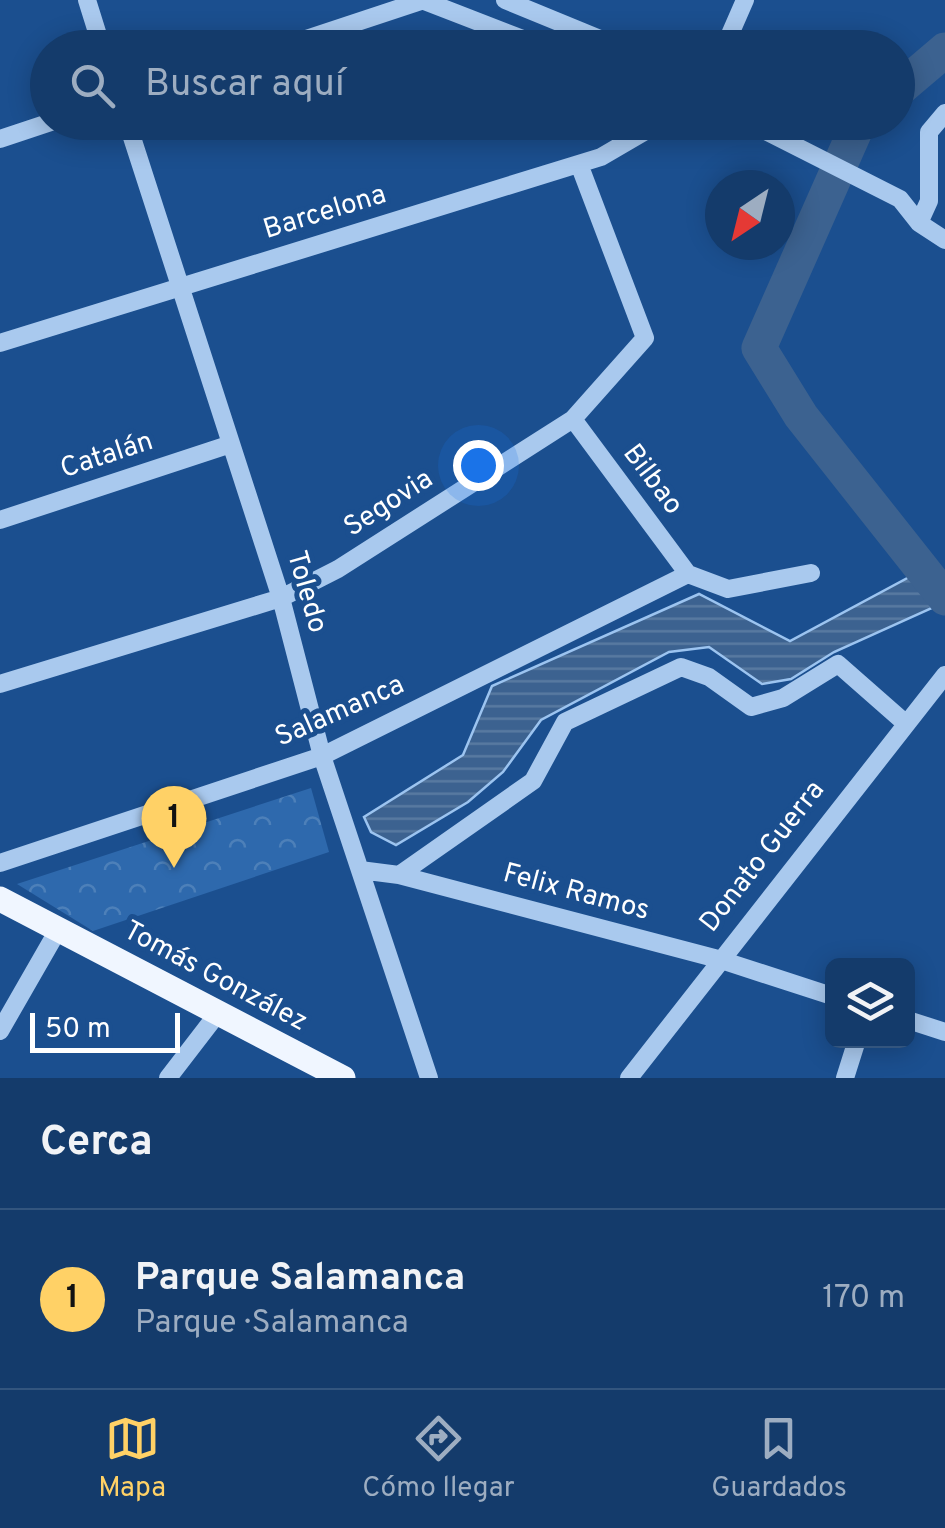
<!DOCTYPE html>
<html lang="es">
<meta charset="utf-8">
<style>
body{margin:0;font-family:Overpass,sans-serif;background:#1d4271;color:#f1f3f6}
.controls{position:absolute;right:30px;bottom:30px;display:grid;overflow:hidden;border-radius:15px;box-shadow:0 5px 25px #0003}
.controls button{width:90px;height:90px;display:grid;place-items:center;padding:0;border:0;border-bottom:2px solid #33557e;background:#143b6b;color:#f1f3f6;font:50px sans-serif}
.compass{position:absolute;left:705px;top:170px;width:90px;height:90px;border-radius:50%;background:#143b6b;box-shadow:0 5px 25px #0003;rotate:215deg}
.scale{position:absolute;left:30px;bottom:25px;width:150px;box-sizing:border-box;padding-left:10px;border:5px solid #fff;border-top:0;font-size:28px;line-height:35px;white-space:nowrap;color:#fff;-webkit-text-stroke:8px #1b4f8f;paint-order:stroke}
.you{position:absolute;left:478px;top:465px;width:35px;height:35px;margin:-25px;border:8px solid #fff;border-radius:50%;background:#1a73e8;box-shadow:0 0 0 15px #1a73e833}
.badge{display:grid;place-items:center;width:65px;height:65px;border-radius:50%;background:#ffd166;color:#111;font-size:32px;font-weight:700}
.pin{position:absolute;translate:-50% -82px;filter:drop-shadow(0 2px 5px #0008)}
.pin::after{content:'';position:absolute;top:52px;width:35px;height:30px;background:inherit;clip-path:polygon(0 0,100% 0,50% 100%)}
.list{margin:0;padding:0;list-style:none}
h2{display:flex;justify-content:space-between;align-items:center;height:130px;margin:0;padding:0 40px;font-size:42px}
h2 small{font-size:32px;font-weight:400;color:#9dadc1}
.list li{display:grid;grid-template-columns:65px 1fr auto;gap:30px;align-items:center;box-sizing:border-box;height:180px;padding:0 40px;border-top:2px solid #33557e}
.list b{display:block;font-size:38px;white-space:nowrap}
.list p{margin:0;font-size:32px;white-space:nowrap;color:#9dadc1}
.list em{font-size:32px;font-style:normal;color:#9dadc1}
.icon{flex:none;width:55px;height:55px;fill:none;stroke:currentColor;stroke-width:2;stroke-linecap:round;stroke-linejoin:round}
.map{position:relative;flex:none;width:945px;height:1078px;overflow:hidden}
.search{position:absolute;background:#143b6b;box-shadow:0 5px 25px #0003;left:30px;right:30px;top:30px;height:110px;display:flex;align-items:center;gap:25px;box-sizing:border-box;padding:0 35px;border-radius:55px;color:#9dadc1;font-size:38px}
.sheet{height:310px;background:#143b6b}
nav{display:flex;justify-content:space-around;align-items:center;box-sizing:border-box;height:140px;border-top:2px solid #33557e;background:#143b6b;font-size:28px;color:#9dadc1}
nav a{display:grid;justify-items:center;gap:5px}
nav .on{color:#ffd166}
.map>svg:first-child{display:block}
.park{fill:url(#park-crowns)}
.water{fill:url(#water-rules);stroke:#9cc4f0;stroke-width:2.5}
.lines{fill:none;stroke-linecap:round;stroke-linejoin:round}
.river{stroke:#3c6290;stroke-width:35}
.minor{stroke:#a9c9ee;stroke-width:18}
.major{stroke:#f0f6ff;stroke-width:25}
.labels{text-anchor:middle;dominant-baseline:central;stroke-width:10;stroke-linejoin:round;paint-order:stroke}
.street-label{font-size:28px;fill:#fff;stroke:#1b4f8f}
</style>
<div class="map">
<svg width="945" height="1078" viewBox="0 0 945 1078">
<defs>
<pattern id="park-crowns" width="20" height="18" patternUnits="userSpaceOnUse" patternTransform="scale(2.5)"><rect width="20" height="18" fill="#2e69ad"/><path d="M2 6a3 3 0 1 1 6 0M12 15a3 3 0 1 1 6 0" fill="none" stroke="#4d80b9"/></pattern>
<pattern id="water-rules" width="6" height="5" patternUnits="userSpaceOnUse" patternTransform="scale(2.5)"><rect width="6" height="5" fill="#3c6290"/><path d="M0 2.5h6" fill="none" stroke="#597aa1"/></pattern>
</defs>
<rect width="100%" height="100%" fill="#1b4f8f"/>
<path class="park" d="M311 788 329 852 93 931 17 884Z"/>
<path class="water" d="M915 574 932 608 834 652 791 679 762 684 709 647 669 652 541 720 503 772 468 802 396 845 371 832 364 817 463 755 492 686 699 594 790 641Z"/>
<g class="lines">
<path class="river" d="M898 90 945 50
M859 122 759 348 801 416 945 598"/>
<path class="minor" d="M87 0 102 48
M422 0 546 48
M505 0 622 48
M279 48 424 0
M724 48 745 0
M127 122 281 598 322 756 429 1078
M748 122 900 199 919 223 945 240
M0 139 51 122
M919 223 929 201V132L945 113
M0 343 601 157 661 122
M573 419 688 574 728 589 811 573
M0 520 231 444
M0 684 281 598 338 569 573 419 645 338 579 164
M0 863 322 756 688 574
M360 870 399 875 718 959 832 996
M399 875 533 781 565 722 681 667 709 677 751 707 783 698 838 664 904 722
M908 1020 945 1032
M0 1031 58 930
M168 1078 218 1013
M629 1078 945 675
M845 1078 857 1040"/>
<path class="major" d="M0 899 343 1078"/>
</g>
<g class="labels">
<g class="street-label">
<text transform="translate(325 213) rotate(-17)">Barcelona</text>
<text transform="translate(107 456) rotate(-18)">Catalán</text>
<text transform="translate(652 480) rotate(53)">Bilbao</text>
<text transform="translate(389 504) rotate(-33)">Segovia</text>
<text transform="translate(306 592) rotate(74)">Toledo</text>
<text transform="translate(340 712) rotate(-24)">Salamanca</text>
<text transform="translate(763 857) rotate(-52)">Donato Guerra</text>
<text transform="translate(576 893) rotate(15)">Felix Ramos</text>
<text transform="translate(215 977) rotate(28)">Tomás González</text>
</g>
</g>
</svg>
<div class="controls">
<button><svg class="icon" aria-label="layers" viewBox="0 0 24 24"><path d="M12 4l9 5-9 5-9-5zM3 14l9 5 9-5"/></svg></button>
</div>
<svg class="compass" viewBox="-18 -18 36 36"><path d="M0-13l5 13h-10z" fill="#e53935"/><path d="M0 13l5-13h-10z" fill="#9dadc1"/></svg>
<div class="scale">50 m</div>
<div class="you"></div>
<div class="pin badge" style="left:174px;top:868px">1</div>
<div class="search"><svg class="icon" aria-label="search" viewBox="0 0 24 24"><circle cx="10" cy="10" r="6"/><path d="M15 15l6 6"/></svg>Buscar aquí</div>
</div>
<section class="sheet">
<h2>Cerca<small></small></h2>
<ul class="list">
<li><span class="badge">1</span><div><b>Parque Salamanca</b><p>Parque · Salamanca</p></div><em>170 m</em></li>
</ul>
</section>
<nav>
<a class="on"><svg class="icon" aria-label="map" viewBox="0 0 24 24"><path d="M3 6l6-2 6 2 6-2v14l-6 2-6-2-6 2zM9 4v14M15 6v14"/></svg>Mapa</a>
<a><svg class="icon" aria-label="directions" viewBox="0 0 24 24"><path d="M12 3l9 9-9 9-9-9zM9 14v-3h6M13 9l2 2-2 2"/></svg>Cómo llegar</a>
<a><svg class="icon" aria-label="saved" viewBox="0 0 24 24"><path d="M7 4h10v16l-5-4-5 4z"/></svg>Guardados</a>
</nav>
